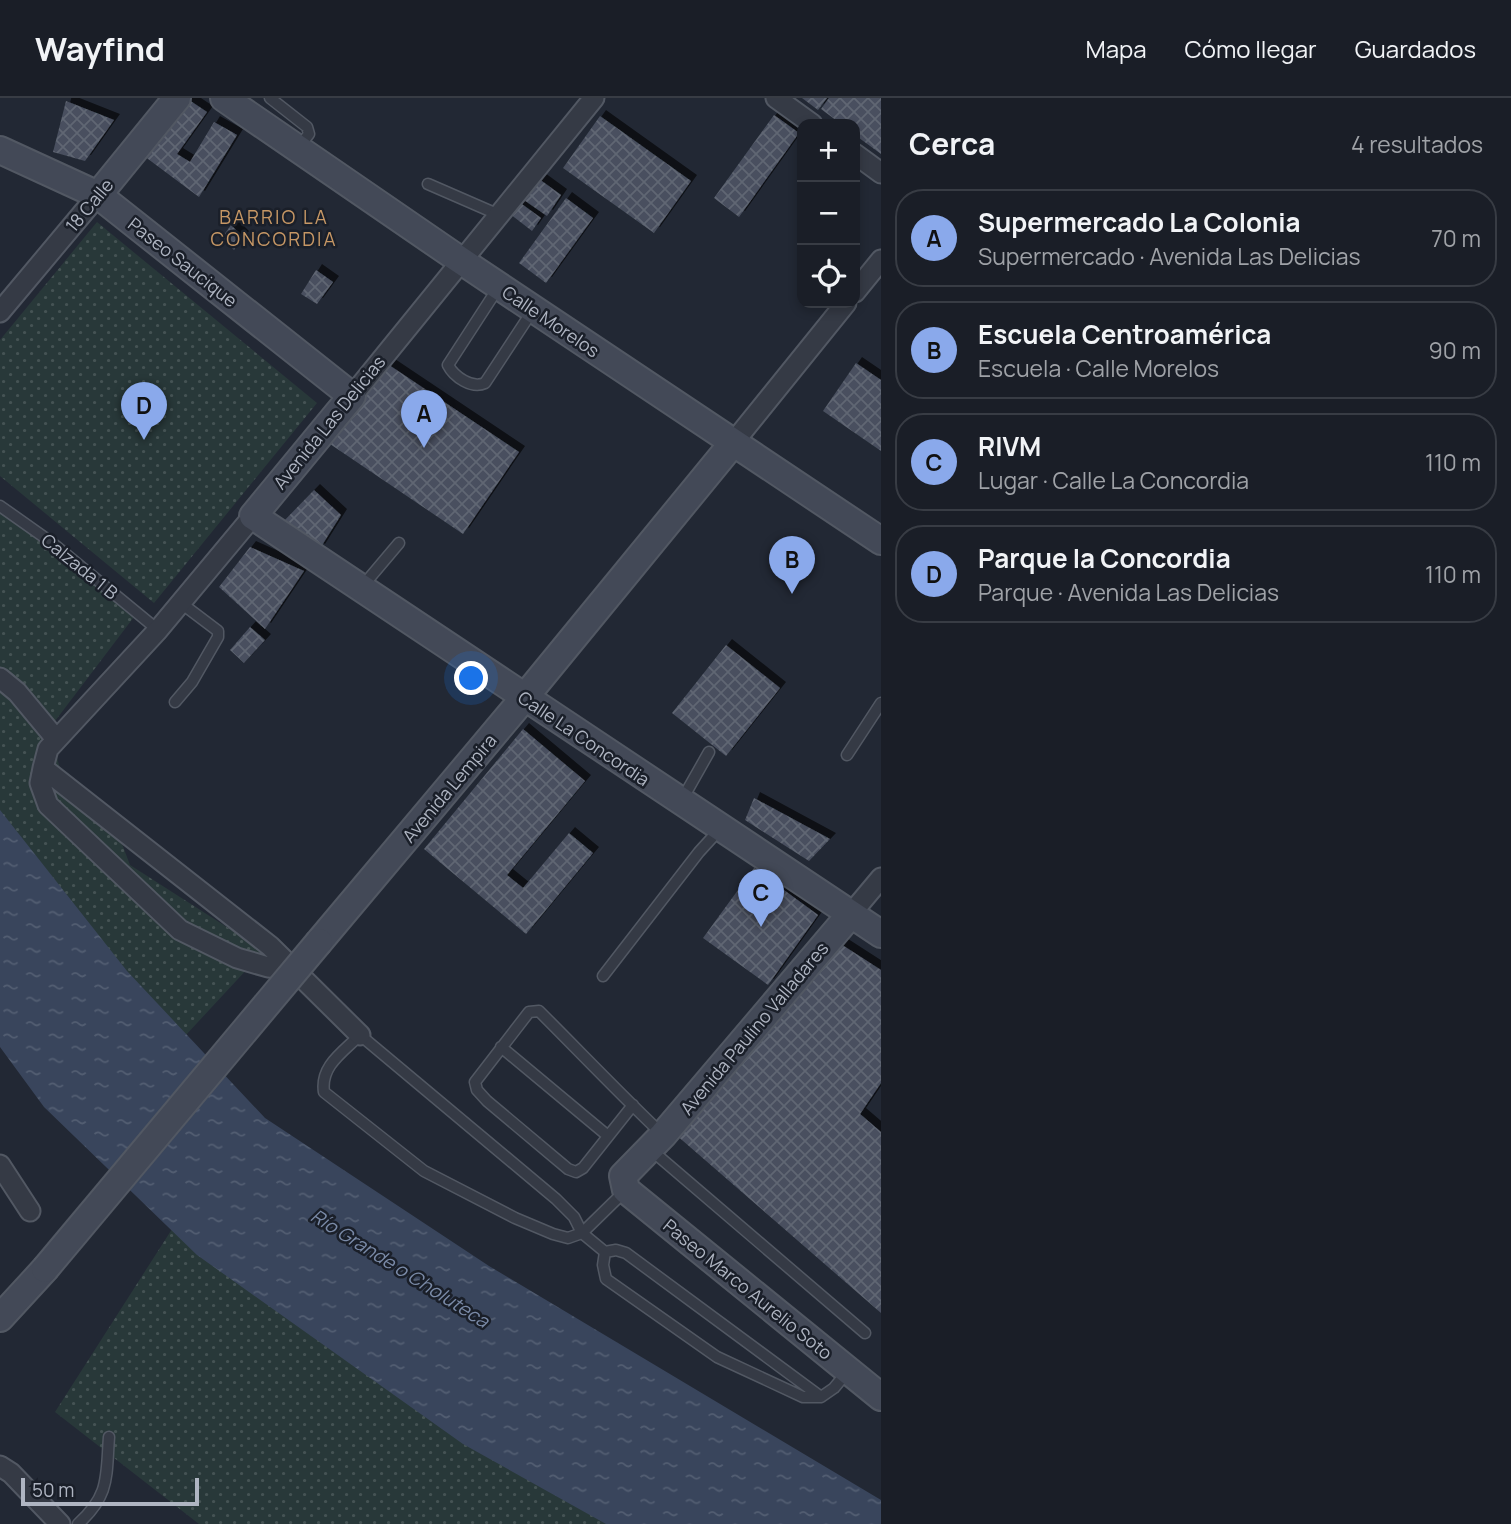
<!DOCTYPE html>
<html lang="es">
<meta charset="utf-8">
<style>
body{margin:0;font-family:Manrope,sans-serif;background:#272b33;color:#f1f3f6}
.controls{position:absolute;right:21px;top:21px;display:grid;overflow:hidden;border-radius:14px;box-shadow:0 4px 10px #0003}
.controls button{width:63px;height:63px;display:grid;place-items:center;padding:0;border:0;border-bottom:2px solid #383c44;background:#1a1e27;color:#f1f3f6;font:35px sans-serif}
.scale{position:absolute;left:21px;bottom:18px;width:178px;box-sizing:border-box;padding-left:7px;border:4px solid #afb5c2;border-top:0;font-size:19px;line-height:24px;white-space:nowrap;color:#afb5c2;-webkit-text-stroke:5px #1a1f29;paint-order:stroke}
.you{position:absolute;left:472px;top:581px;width:24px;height:24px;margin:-18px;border:5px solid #fff;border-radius:50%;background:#1a73e8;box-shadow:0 0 0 10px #1a73e833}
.badge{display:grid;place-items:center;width:46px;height:46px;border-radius:50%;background:#8aa9eb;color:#111;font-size:23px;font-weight:700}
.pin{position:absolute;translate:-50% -58px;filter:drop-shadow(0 2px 4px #0008)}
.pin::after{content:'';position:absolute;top:37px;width:24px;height:21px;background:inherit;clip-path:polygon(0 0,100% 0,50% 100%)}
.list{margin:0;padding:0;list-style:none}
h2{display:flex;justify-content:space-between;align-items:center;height:91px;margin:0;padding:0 28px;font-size:30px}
h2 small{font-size:23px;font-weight:400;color:#9fa2a7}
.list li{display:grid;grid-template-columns:46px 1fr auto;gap:21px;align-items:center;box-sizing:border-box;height:98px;margin:0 14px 14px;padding:0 14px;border:2px solid #383c44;border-radius:28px}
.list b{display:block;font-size:26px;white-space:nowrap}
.list p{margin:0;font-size:23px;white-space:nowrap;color:#9fa2a7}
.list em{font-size:23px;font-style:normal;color:#9fa2a7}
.icon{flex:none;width:38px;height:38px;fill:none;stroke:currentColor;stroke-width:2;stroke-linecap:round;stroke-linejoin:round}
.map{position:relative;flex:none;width:881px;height:1426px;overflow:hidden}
header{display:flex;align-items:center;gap:42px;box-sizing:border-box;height:98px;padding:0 35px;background:#1a1e27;border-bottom:2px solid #383c44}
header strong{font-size:33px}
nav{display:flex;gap:38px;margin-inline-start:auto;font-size:24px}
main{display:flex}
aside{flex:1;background:#1a1e27}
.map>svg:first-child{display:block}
.grass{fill:url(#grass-dots)}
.water{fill:url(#water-ripples)}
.building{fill:url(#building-cross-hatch);filter:url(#shadow)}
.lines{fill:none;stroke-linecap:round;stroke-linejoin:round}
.lane-casing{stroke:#525863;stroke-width:13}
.street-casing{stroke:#525863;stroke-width:23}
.secondary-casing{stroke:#525863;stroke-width:30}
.lane{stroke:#353a45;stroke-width:10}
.street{stroke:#353a45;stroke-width:19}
.secondary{stroke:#434957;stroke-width:26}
.secondary-bridge-casing{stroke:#525863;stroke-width:30;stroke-linecap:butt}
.secondary-bridge{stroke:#434957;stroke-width:26}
.labels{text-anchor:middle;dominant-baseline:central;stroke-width:5;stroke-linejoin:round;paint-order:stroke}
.street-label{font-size:18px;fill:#afb5c2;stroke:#1a1f29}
.neighbourhood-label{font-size:19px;letter-spacing:2px;fill:#c69765;stroke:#1a1f29}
.water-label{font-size:19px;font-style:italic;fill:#7a8aa7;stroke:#1a1f29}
</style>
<header>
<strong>Wayfind</strong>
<nav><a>Mapa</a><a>Cómo llegar</a><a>Guardados</a></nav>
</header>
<main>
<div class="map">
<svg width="881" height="1426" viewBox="0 0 881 1426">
<defs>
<pattern id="grass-dots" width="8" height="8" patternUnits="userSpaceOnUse" patternTransform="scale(1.75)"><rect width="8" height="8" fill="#283839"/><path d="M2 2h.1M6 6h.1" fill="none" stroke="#455354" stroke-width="1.8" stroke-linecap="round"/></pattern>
<pattern id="water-ripples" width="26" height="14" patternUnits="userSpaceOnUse" patternTransform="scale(1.75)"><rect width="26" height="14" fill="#39455c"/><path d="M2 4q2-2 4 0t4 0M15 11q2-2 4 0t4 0" fill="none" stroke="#535e72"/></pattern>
<pattern id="building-cross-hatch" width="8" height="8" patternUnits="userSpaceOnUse" patternTransform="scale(1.75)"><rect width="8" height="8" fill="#484f5e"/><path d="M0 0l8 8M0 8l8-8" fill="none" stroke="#606673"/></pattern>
<filter id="shadow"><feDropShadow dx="6" dy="-6" stdDeviation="0" flood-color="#0009"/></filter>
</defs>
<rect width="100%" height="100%" fill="#222834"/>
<path class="grass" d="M97 124 317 305 154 505 0 378V242Z
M0 412 137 515 49 631 61 674 113 722 130 767 264 853 158 967 0 784Z
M197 1092 762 1426H199L55 1314Z"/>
<path class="water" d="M0 712 127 873 265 1020 489 1168 881 1402V1426H606L463 1346 197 1157 44 1009 0 949Z"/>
<path class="building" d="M186 0 207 14 177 56 190 64 214 24 237 37 199 99 144 58Z
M802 0H827L818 12Z
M829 0H881V56L855 37V26H841L821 11Z
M66 3 114 22 85 63 53 54Z
M774 17 799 35 739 119 714 100Z
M600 18 691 83 654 135 563 70Z
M539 81 561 97 547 118 524 102Z
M566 100 593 120 546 185 519 165Z
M519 104 541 120 532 133 510 116Z
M231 127 243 139 234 152 221 141Z
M316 172 333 184 317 206 301 196Z
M856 265 881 282V353L823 313Z
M389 267 519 354 463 436 330 346Z
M314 392 341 417 319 452 281 426Z
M250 449 304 473 265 531 219 489Z
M250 529 265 542 244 565 230 552Z
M726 547 780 590 726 658 672 615Z
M523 631 585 683 507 777 523 790 569 735 593 755 526 836 424 751Z
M754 700 830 741 809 763 745 722Z
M754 770 818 817 768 887 703 840Z
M836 843 881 872V985L860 1016 881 1034V1215L675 1036Z"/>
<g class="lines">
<g class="lane-casing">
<path id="lane" d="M270 0 307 29 309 36 298 50
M428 86 497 116
M498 190 448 267C454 279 472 291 485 285L533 212
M0 408 51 444 158 532
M361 490 399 445
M175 604 192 584 218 539V533L181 505
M847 657 881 605
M683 700 709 654
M603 878 699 754 720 731
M360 937 556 1101 574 1119 582 1135 568 1140 553 1136 515 1120 424 1073 324 994C320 968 343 954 360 937Z
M501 949 608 1038
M633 1007 583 1070 576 1074 568 1071 487 1003 477 992 475 984 529 914 539 913C580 954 620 996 662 1036
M650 1051 865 1235
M605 1154 582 1135 625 1093
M821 1299 626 1155 616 1152 605 1154 603 1167 606 1181 717 1259 803 1299H821L834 1290 848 1273
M78 1426C110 1397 106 1379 109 1339"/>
</g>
<g class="street-casing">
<path id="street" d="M776 0 812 26
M855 56 881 75
M855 194 881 162
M0 214 98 97
M352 298 594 0
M733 345 846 205
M253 418 158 532 48 651 43 670 270 848 360 937
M0 580 17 594 56 641
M43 670 40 685 48 707 180 832 237 860 268 869 293 871
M850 817 881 780
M0 1067 30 1113
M0 1368 11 1375 60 1426"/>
</g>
<g class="secondary-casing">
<path id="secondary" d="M224 0 460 162 881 443
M0 52 98 97 352 298 253 418 881 836
M98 97 177 0
M850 817 663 1037 623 1078 626 1092 881 1299
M319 844 524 600 733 345
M0 1220 45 1171"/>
</g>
<use href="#lane" class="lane"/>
<use href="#street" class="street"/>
<use href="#secondary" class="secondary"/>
<g class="secondary-bridge-casing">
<path id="secondary-bridge" d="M45 1171 319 844"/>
</g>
<use href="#secondary-bridge" class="secondary-bridge"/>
</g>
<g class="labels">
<g class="street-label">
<text transform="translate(89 107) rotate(-50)">18 Calle</text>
<text transform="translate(183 164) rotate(38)">Paseo Saucique</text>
<text transform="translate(551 223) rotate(34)">Calle Morelos</text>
<text transform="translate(329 324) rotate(-51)">Avenida Las Delicias</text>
<text transform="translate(80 468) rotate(39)">Calzada 1 B</text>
<text transform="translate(584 640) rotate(34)">Calle La Concordia</text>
<text transform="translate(449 690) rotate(-50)">Avenida Lempira</text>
<text transform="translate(754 930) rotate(-50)">Avenida Paulino Valladares</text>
<text transform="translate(748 1191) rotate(39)">Paseo Marco Aurelio Soto</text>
</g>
<g class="neighbourhood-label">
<text x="274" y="119">BARRIO LA<tspan x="274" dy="22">CONCORDIA</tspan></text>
</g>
<g class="water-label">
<text transform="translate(400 1170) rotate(32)">Río Grande o Choluteca</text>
</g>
</g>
</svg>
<div class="controls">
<button>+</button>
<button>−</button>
<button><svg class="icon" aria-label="locate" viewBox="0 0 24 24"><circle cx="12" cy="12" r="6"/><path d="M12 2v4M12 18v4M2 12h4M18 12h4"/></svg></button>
</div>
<div class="scale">50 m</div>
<div class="you"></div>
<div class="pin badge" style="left:424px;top:350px">A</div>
<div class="pin badge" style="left:792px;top:496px">B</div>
<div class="pin badge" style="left:761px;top:829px">C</div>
<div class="pin badge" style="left:144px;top:342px">D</div>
</div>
<aside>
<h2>Cerca<small>4 resultados</small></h2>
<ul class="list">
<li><span class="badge">A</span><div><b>Supermercado La Colonia</b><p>Supermercado · Avenida Las Delicias</p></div><em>70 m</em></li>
<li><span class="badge">B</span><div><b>Escuela Centroamérica</b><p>Escuela · Calle Morelos</p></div><em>90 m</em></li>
<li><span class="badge">C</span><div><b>RIVM</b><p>Lugar · Calle La Concordia</p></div><em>110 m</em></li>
<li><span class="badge">D</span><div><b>Parque la Concordia</b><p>Parque · Avenida Las Delicias</p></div><em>110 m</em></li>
</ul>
</aside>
</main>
